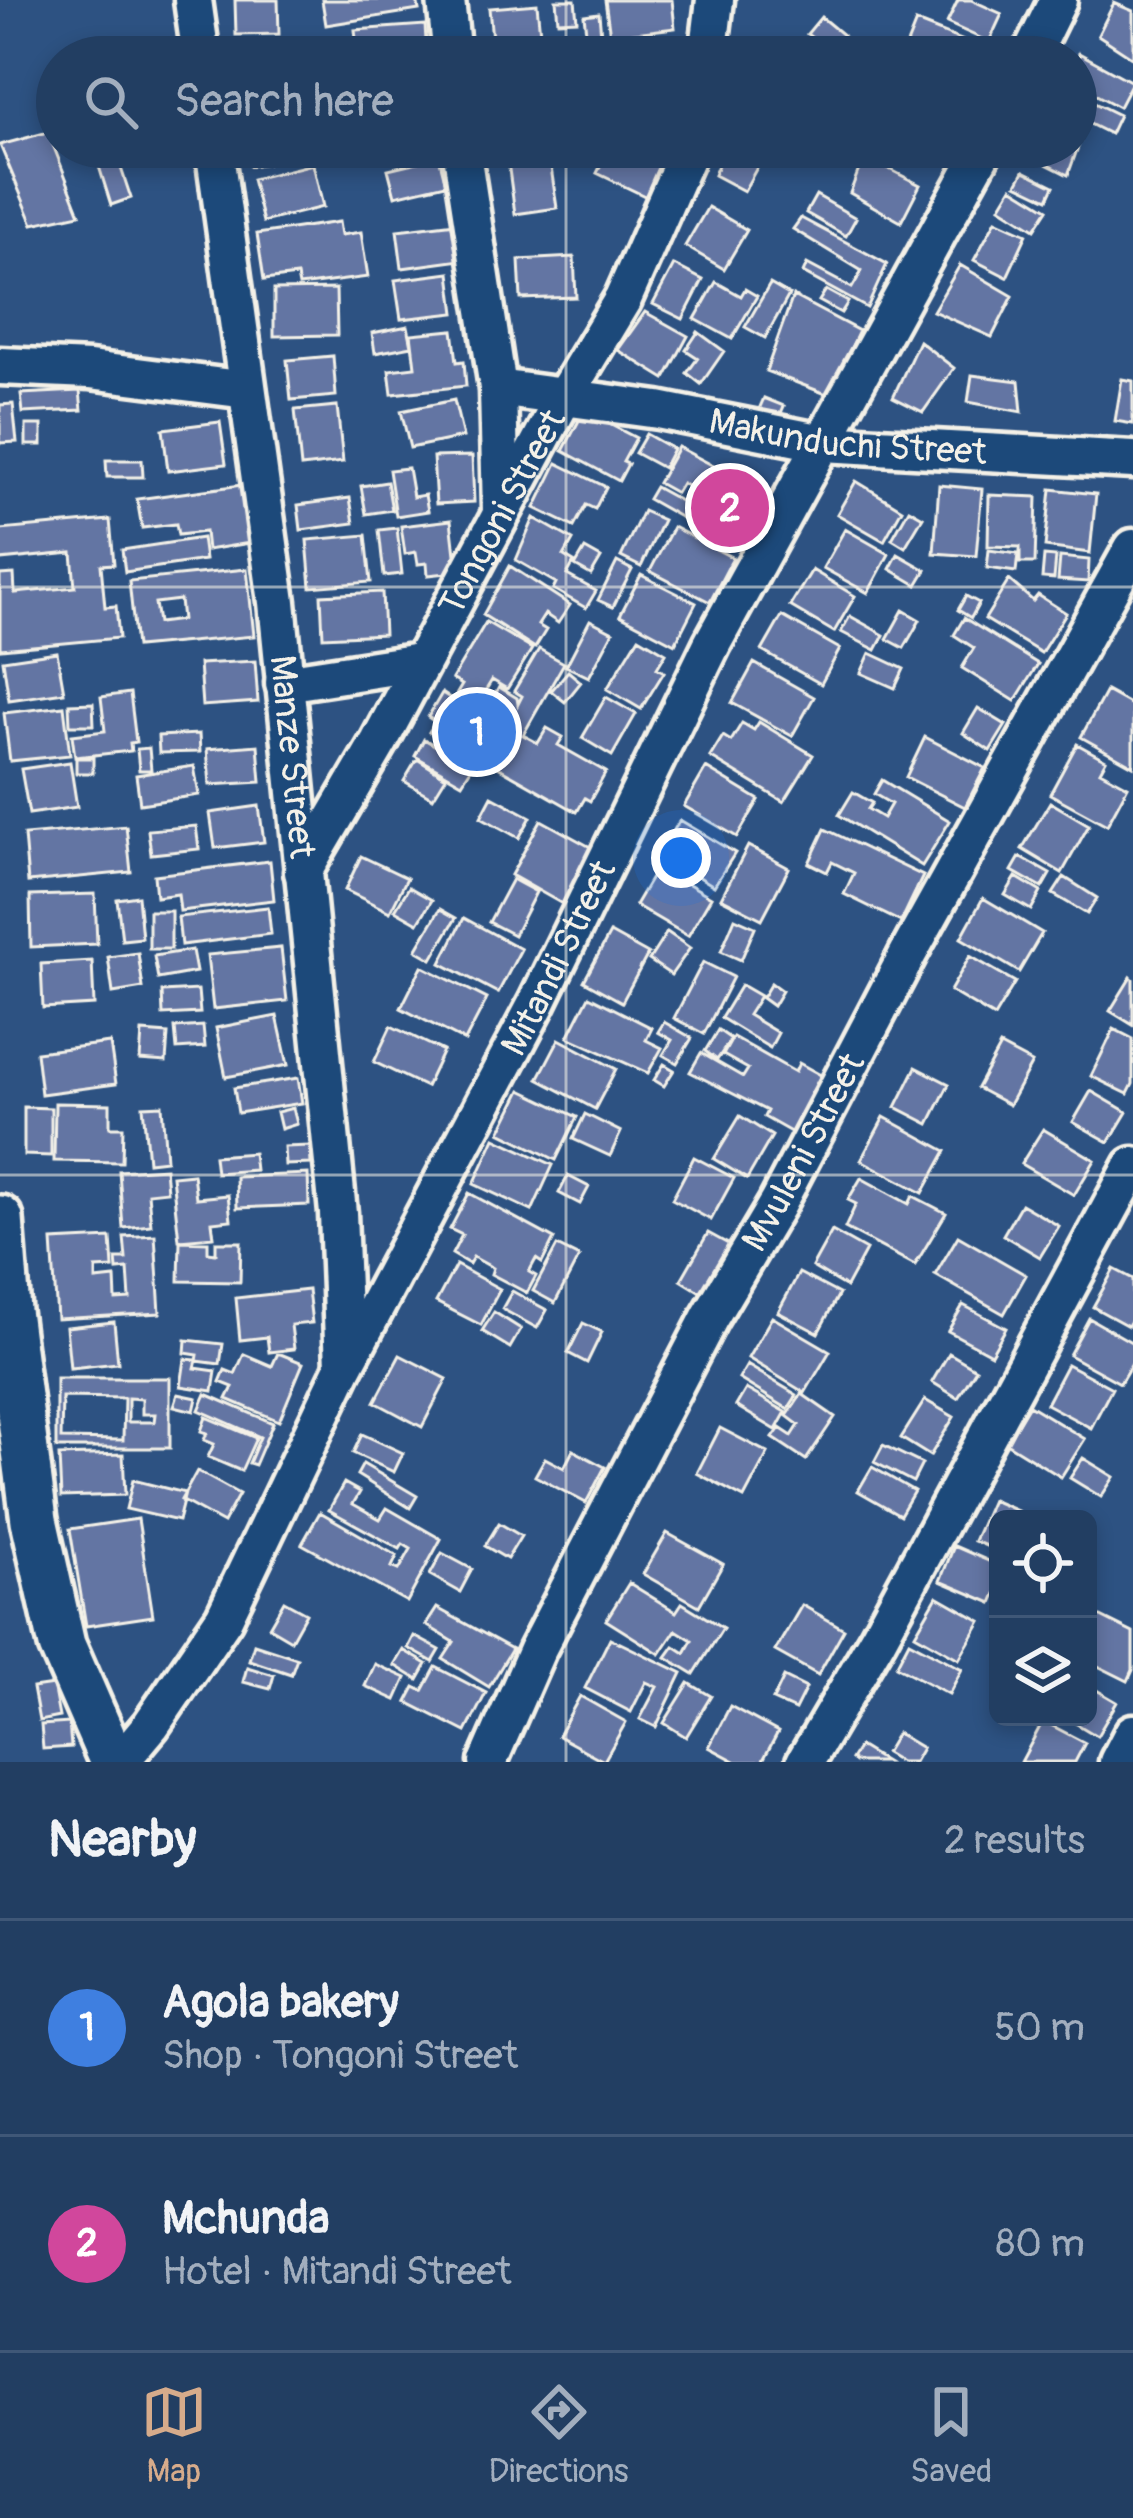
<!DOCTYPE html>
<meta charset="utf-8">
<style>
body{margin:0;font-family:Pangolin,sans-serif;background:#2a4568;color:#f1f3f6}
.controls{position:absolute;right:36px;bottom:36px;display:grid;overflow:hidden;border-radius:18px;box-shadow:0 6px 18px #0003}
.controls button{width:108px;height:108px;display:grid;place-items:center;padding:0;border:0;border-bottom:3px solid #3f5777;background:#223e62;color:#f1f3f6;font:60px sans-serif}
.you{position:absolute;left:681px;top:858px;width:42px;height:42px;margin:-30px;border:9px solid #fff;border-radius:50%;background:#1a73e8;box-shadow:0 0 0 18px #1a73e833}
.badge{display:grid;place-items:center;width:78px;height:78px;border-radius:50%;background:#d6ab8b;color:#fff;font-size:39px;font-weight:700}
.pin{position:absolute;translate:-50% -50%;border:6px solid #fff;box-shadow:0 3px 12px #0006}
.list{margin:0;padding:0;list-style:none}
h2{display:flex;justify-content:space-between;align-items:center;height:156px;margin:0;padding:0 48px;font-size:51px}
h2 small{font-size:39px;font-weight:400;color:#a2aebe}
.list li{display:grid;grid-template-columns:78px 1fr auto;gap:36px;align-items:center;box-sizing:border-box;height:216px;padding:0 48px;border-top:3px solid #3f5777}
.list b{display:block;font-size:45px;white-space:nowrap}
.list p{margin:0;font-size:39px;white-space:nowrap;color:#a2aebe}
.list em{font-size:39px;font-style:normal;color:#a2aebe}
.icon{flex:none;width:66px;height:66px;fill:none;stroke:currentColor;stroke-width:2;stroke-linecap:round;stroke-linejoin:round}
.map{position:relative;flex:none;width:1133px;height:1762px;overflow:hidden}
.search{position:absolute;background:#223e62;box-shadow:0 6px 18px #0003;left:36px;right:36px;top:36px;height:132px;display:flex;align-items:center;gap:30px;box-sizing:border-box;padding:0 42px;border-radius:66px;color:#a2aebe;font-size:45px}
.sheet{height:588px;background:#223e62}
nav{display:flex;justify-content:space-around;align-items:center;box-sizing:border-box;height:168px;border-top:3px solid #3f5777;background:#223e62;font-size:33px;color:#a2aebe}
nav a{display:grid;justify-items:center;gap:6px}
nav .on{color:#d6ab8b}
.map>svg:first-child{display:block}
.building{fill:#6374a3;stroke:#f4f1e8;stroke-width:3;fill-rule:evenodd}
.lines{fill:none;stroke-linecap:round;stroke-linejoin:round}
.minor-casing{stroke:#f4f1e8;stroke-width:45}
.major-casing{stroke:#f4f1e8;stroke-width:54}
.minor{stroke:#1f4a7a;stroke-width:36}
.major{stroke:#1f4a7a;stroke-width:45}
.grid{fill:none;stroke:#f4f1e8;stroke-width:3;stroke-opacity:0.55}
.labels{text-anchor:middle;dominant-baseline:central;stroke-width:9;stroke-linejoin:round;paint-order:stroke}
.street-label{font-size:36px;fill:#f4f1e8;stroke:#1f4a7a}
</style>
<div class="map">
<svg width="1133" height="1762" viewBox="0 0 1133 1762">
<rect width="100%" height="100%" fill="#2d5282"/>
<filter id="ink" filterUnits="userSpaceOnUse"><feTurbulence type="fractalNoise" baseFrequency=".00833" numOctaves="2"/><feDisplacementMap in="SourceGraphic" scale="24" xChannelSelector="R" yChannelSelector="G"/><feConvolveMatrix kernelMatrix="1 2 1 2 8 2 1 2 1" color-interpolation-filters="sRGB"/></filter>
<g filter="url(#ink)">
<path class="building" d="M235 0H278L279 34 236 35Z
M322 0H417L419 10 326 25Z
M556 0H575L577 20 558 21Z
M605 0H672L675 28 610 36Z
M958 0H971L1002 14 989 42 947 23Z
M1114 3 1133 11V58L1098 35Z
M537 4 541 44 493 49 489 8Z
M599 13 602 47 588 49 584 15Z
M821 17 844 36 831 53 807 34Z
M916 22 984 49 981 57H902Z
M425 25 427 57H358L355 30Z
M299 41 303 57H230V54Z
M785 42 821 57H779Z
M665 48 666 57H622V56Z
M1079 53 1132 82 1119 107 1076 84Z
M1076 94 1119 115 1110 134 1076 117Z
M48 132 80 214 33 224 0 145Z
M1076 133 1082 136 1068 175 1022 152 1025 147H1076Z
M247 147H319L321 155 250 166Z
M506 147H548L557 208 515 214Z
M610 147 672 149 649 198 597 173Z
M725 147 759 164 744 191 714 175Z
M116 153 131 198 111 205 97 160Z
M864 156 920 185 901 222 850 193Z
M439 157 446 184 395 196 388 169Z
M313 164 323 207 263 222 252 179Z
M1024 171 1054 186 1048 199 1017 184Z
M1012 187 1048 209 1035 229 1000 207Z
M816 195 856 218 846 236 806 213Z
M708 207 747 230 724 269 685 246Z
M801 218 887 264 867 308 803 273 807 264 852 288 862 271 793 229Z
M996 220 1027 234 1007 277 974 260Z
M339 222 341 235 361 232 368 277 299 286 297 276 264 280 257 234Z
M456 223 461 260 402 268 397 230Z
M574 257 576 297 521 299 519 260Z
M674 265 703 280 683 319 653 304Z
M960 265 1013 296 992 337 933 311Z
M450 273 455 313 401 319 395 280Z
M716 282 741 296 745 289 757 296 732 339 695 319Z
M770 284 789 295 765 338 745 327Z
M336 289 337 335 274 336V290Z
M826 290 848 302 841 313 819 301Z
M793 296 859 331 829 395 766 371Z
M645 312 688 336 665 379 618 350Z
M408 326 412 346 375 353 372 333Z
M453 330 457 362 464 361 466 386 392 394 389 370 415 367 411 334Z
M698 332 724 351 701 384 687 373 698 358 686 350Z
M919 341 954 368 923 412 893 397Z
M333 356 336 396 291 400 287 360Z
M972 375 1019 381 1022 412 968 402Z
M1122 379 1133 381V424L1115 421Z
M80 391 82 410 23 413 21 394Z
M764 398 784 406 777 422 757 414Z
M454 400 463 437 410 448 401 411Z
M13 404 17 442 0 443V405Z
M337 406 343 462 301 467 295 410Z
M584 411 636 438 623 462 628 464 619 481 563 451Z
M220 422 226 464 168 471 163 429Z
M26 425H42V445H26Z
M646 434 673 449 663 468 635 453Z
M678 447 727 473 718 491 752 510 731 546 648 499 655 487 686 504 694 490 682 483 676 493 658 483Z
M472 456 474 502 436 504 433 457Z
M106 460H142L143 477H107Z
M557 463 606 487 595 509 586 505 574 527 535 508Z
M408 468 413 497 425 495 428 511 396 516 389 470Z
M856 481 902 509 884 541 837 514Z
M387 482 392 510 366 514 361 486Z
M242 485 250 543 207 550 205 532 178 535 176 524 142 528 137 499Z
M939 485 982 489 976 556 934 553Z
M1051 489 1096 494 1090 553 1045 547Z
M989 495 1037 497 1035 563H1020V547L988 546Z
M350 498 354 523 301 530 298 505Z
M909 509 923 517 905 547 892 539Z
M643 511 663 520 641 567 621 557Z
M534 518 573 540 564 556 574 562 567 575 596 591 586 608 553 589 556 583 516 560Z
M110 520 114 564 101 565 105 607 116 606 119 638 0 649V575L14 574 15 593 75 587 72 553 0 560V530Z
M451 520 457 572 428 575 427 563 418 564 416 552 405 554 401 526Z
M673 527 733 558 710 602 650 571Z
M397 528 402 574 384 576 379 530Z
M845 529 889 554 868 593 823 568Z
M366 535 371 582 311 587 307 540Z
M202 538 205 560 125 572 122 550Z
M585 549 601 558 591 575 575 566Z
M989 550 1018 554 1016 572 987 568Z
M898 554 926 570 917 585 890 569Z
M1044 556 1056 557 1054 579 1042 578Z
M1060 557 1089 560 1088 582 1058 580Z
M617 562 632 570 613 607 598 600Z
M510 566 570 605 558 623 545 614 538 625 546 630 535 648 483 615Z
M247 569 254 636 136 647 129 581ZM180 600 182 620 158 623 155 603Z
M812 570 855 596 834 632 790 606Z
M641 575 696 603 675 644 620 615Z
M1009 580 1033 601 1038 595 1066 613 1041 653 985 619Z
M382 592 384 634 323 637 321 595Z
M966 596 979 603 971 618 958 610Z
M903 610 920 620 904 648 887 639Z
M782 616 840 649 821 684 762 651Z
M850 616 884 635 876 650 841 632Z
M964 618 1038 664 1015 701 962 668 974 648 954 635Z
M590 620 613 632 589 677 566 666Z
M486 622 532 649 507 689 492 680 484 693 489 696 473 723 496 736 480 763 429 732 435 722 428 717 442 693 453 700 462 685 452 679Z
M639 637 666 653 657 668 664 672 641 709 607 689Z
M539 649 564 663 523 735 538 743 547 728 563 737 558 745 606 772 590 801 585 798 577 812 487 761 509 722 487 710 499 687 517 698 518 704 522 696 514 691Z
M57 652 64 692 9 700 3 660Z
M870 653 904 669 895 688 861 673Z
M255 661 258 702 202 706 199 664Z
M754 663 814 697 792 736 732 703Z
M568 671 581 682 565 702 551 691Z
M1106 691 1133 706V766L1081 737Z
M130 693 136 742 130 743 131 751 75 757 72 735 105 731 101 697Z
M606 697 636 714 612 756 582 738Z
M93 703 94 725H70L69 704Z
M64 706 70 755 10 761 4 713Z
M978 708 1006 725 990 751 963 733Z
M759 722 813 755 784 802 710 757 723 736 731 741 742 723 754 730Z
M199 734 200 752 159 753 158 736Z
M925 737 985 768 965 807 906 777Z
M424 739 472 767 462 783 415 756Z
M1077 744 1106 760 1100 771 1128 786 1107 825 1050 794Z
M258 745 261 782 210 785 207 749Z
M149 748 151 770H139L137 749Z
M76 758H93V773H76Z
M417 759 446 777 433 798 404 781Z
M70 762 77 807 29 814 21 769Z
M194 766 199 795 140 804 136 775Z
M706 768 759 800 737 837 684 806Z
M882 780 950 821 922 866 839 815 853 792 872 803 868 809 883 818 891 804 874 794Z
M492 796 531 817 519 838 481 817Z
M1050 802 1089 825 1062 873 1022 849Z
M259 806 264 842 215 848 210 813Z
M541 820 594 849 564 905 511 875Z
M680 820 735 853 714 886 660 853Z
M126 826 131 872 28 882 24 835Z
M196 826 199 849 151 854 148 830Z
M825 829 923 876 901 922 844 894 854 873 832 862 827 872 809 863Z
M748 846 789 868 762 919 721 898Z
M361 856 407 878 390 912 345 890Z
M1020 857 1050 874 1042 888 1012 871Z
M270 861 274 900 180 911 178 894 156 897 154 875Z
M658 866 711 897 688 936 635 905Z
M1016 877 1041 892 1031 910 1005 895Z
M1064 877 1097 898 1087 914 1053 894Z
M512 879 536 892 514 935 489 922Z
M409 887 432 900 418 923 395 910Z
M95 894 97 944 31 947 30 896Z
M138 896 142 938 122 940 117 899Z
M983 898 1042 933 1019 972 961 938Z
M268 907 271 934 181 945 178 917Z
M440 909 456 918 432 959 416 950Z
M149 911H171V949H149Z
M464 918 521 949 498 993 441 963Z
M735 918 755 927 741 960 721 951Z
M667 932 690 948 671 975 649 960Z
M610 933 648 954 622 1002 584 981Z
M281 948 287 1001 213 1009 207 955Z
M192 950 196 972 158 979 154 956Z
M138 953 143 988 113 993 108 957Z
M970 956 1015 982 994 1017 950 991Z
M92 961 94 1005 43 1008 41 964Z
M703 962 733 977 704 1034 674 1018Z
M422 966 487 999 465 1041 401 1008Z
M1131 977 1133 979V1025L1110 1011Z
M771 983 782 991 773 1006 762 998Z
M741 985 760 996 748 1015 778 1033 770 1048 721 1018Z
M198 990 200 1013 163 1015 162 992Z
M589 996 652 1028 646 1040 662 1048 648 1073 568 1037Z
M277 1016 288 1065 226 1077 216 1028Z
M664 1022 692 1038 677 1063 663 1055 672 1040 658 1032Z
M203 1026 205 1047 177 1049 175 1028Z
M391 1026 443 1051 426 1087 374 1062Z
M1114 1029 1133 1039V1084L1128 1094 1091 1076Z
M718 1030 731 1039 717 1060 705 1051Z
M142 1032 168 1034 166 1062 140 1060Z
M733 1037 795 1072 799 1063 828 1079 796 1135 764 1117 767 1111 690 1072 701 1053 743 1077 748 1069 723 1055Z
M559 1039 616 1069 595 1109 538 1079Z
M110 1043 116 1084 41 1094 36 1052Z
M1000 1046 1032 1063 1009 1105 977 1088Z
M664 1064 674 1070 664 1086 654 1080Z
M916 1067 949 1084 929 1124 896 1107Z
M298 1078 302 1103 238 1113 234 1088Z
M521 1090 577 1117 556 1160 500 1132Z
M1091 1091 1127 1112 1109 1142 1073 1122Z
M55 1103 110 1104V1127H123L122 1162 54 1161Z
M162 1105 166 1160 148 1162 143 1106Z
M24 1107 51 1108V1156L24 1155Z
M293 1108 297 1124 281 1129 277 1112Z
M585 1114 621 1132 610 1156 573 1139Z
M740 1116 772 1136 747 1179 714 1159Z
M884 1117 946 1151 923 1193 861 1160Z
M1043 1129 1095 1160 1074 1195 1021 1164Z
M495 1138 553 1165 532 1211 474 1184Z
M310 1146 311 1164 285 1165 284 1147Z
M253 1153 255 1170 216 1173 214 1156Z
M694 1157 734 1178 711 1220 672 1199Z
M165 1168 167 1191 148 1193 151 1225 123 1228 119 1171Z
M193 1174 196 1198 228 1195 231 1220 212 1222 214 1237 179 1240 172 1176Z
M308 1174 309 1205 237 1208 236 1177Z
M568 1176 589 1187 580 1204 559 1193Z
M861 1178 909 1204 913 1196 946 1213 915 1265 845 1228 856 1204 848 1200Z
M469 1193 554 1239 542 1263 536 1259 529 1272 536 1276 527 1293 491 1274 493 1268 473 1257 469 1264 452 1254 462 1235 450 1229Z
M1021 1204 1059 1226 1040 1257 1003 1235Z
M832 1231 866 1250 846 1287 812 1267Z
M708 1233 730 1245 702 1293 681 1280Z
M155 1235 160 1313 57 1319 52 1241 111 1238 113 1268 96 1269V1280L115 1278 116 1300 130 1299 128 1269 117 1270 116 1259H126L124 1237Z
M958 1236 1026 1275 1004 1314 935 1275Z
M180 1241 208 1242V1252L216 1253V1242H241L240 1282 179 1281Z
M557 1246 579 1257 555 1303 533 1291Z
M456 1265 500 1289 481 1325 436 1302Z
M1114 1269 1133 1279V1317L1128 1326 1093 1307Z
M799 1273 839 1294 818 1333 778 1312Z
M308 1290 312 1323 291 1325 294 1349 269 1352 267 1337 240 1340 236 1298Z
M512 1291 547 1310 537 1328 502 1309Z
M963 1305 1006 1328 991 1354 948 1331Z
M494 1312 521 1329 510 1348 482 1331Z
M772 1317 830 1351 805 1393 748 1358Z
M1089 1318 1133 1343V1361L1120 1383 1069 1355Z
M114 1322 118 1363 70 1368 66 1327Z
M583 1323 602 1332 587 1363 568 1353Z
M186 1340 223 1344 220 1364 197 1361 198 1355 185 1353Z
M278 1353 303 1363 279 1421 227 1399 233 1387 220 1382 225 1370 235 1374 244 1354 272 1366Z
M949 1353 976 1369 958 1398 932 1382Z
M400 1355 447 1379 422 1427 375 1402Z
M185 1359 197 1360 195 1368 216 1371 213 1391 181 1386Z
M1067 1364 1112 1388 1091 1428 1046 1404Z
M747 1365 797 1395 788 1409 739 1379Z
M56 1378H170V1448H56ZM128 1398 142 1399V1414H155L154 1422H128Z
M746 1389 786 1412 776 1430 736 1406Z
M178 1394 197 1398 194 1411 174 1406Z
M206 1394 273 1423 255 1465 249 1463 260 1437 199 1410Z
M802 1394 835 1417 806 1460 773 1438 780 1428 792 1436 799 1425 787 1416Z
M62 1397 124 1398 123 1440 61 1439Z
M925 1400 954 1417 930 1456 901 1438Z
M1029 1405 1085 1439 1061 1477 1006 1443Z
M206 1417 256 1438 241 1471 208 1457 214 1444 204 1440 207 1433 201 1431Z
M720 1428 768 1453 744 1498 697 1473Z
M362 1434 403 1453 394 1472 353 1453Z
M883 1445 922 1464 913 1482 874 1462Z
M573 1450 605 1467 586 1503 535 1476 545 1458 564 1468Z
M123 1454 125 1495 61 1497 59 1456Z
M1083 1458 1114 1477 1101 1497 1070 1478Z
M363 1464 417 1496 410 1508 357 1475Z
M872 1467 914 1491 900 1515 858 1491Z
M197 1471 239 1494 223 1523 181 1500Z
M133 1480 185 1493 178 1521 126 1509Z
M344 1483 360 1492 353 1504 380 1519 387 1508 441 1539 407 1602 302 1544 320 1512 397 1556 392 1567 399 1570 411 1549 403 1544 400 1549 329 1510Z
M992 1500 1029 1516 1028 1519H998V1551L974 1541Z
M138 1519 153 1616 86 1626 70 1529Z
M499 1523 521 1536 507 1559 485 1546Z
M667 1533 723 1564 699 1606 643 1574Z
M954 1546 998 1565V1589L992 1603 940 1581Z
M442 1553 472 1569 460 1592 430 1575Z
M629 1583 676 1612 682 1603 723 1628 694 1674 666 1657 674 1646 685 1653 692 1640 676 1630 660 1654 606 1620Z
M937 1596 981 1621 959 1659 915 1634Z
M284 1601 306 1613 291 1640 269 1627Z
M802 1605 844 1629 818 1675 775 1651Z
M437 1608 512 1649 489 1687 443 1659 454 1642 426 1625Z
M1095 1614 1133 1633V1670L1128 1681 1088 1661V1627Z
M414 1636 440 1650 433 1662 408 1648Z
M610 1638 682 1673 656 1727 640 1719 657 1687 646 1682 631 1712 585 1688Z
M909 1641 962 1669 949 1694 896 1666Z
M254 1644 297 1658 291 1674 249 1660Z
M403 1650 427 1664 418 1680 394 1665Z
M375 1664 406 1678 396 1700 365 1686Z
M247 1667 274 1675 270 1689 243 1682Z
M436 1667 486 1693 466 1732 407 1702 415 1687 423 1691Z
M784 1677 806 1688 795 1710 773 1700Z
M689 1683 711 1696 686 1737 664 1723Z
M53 1685 59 1717 39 1721 33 1688Z
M1088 1685 1117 1702 1097 1736 1065 1717H1088Z
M580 1696 626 1722 604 1761 558 1736Z
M730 1706 778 1732 762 1762H737L709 1747Z
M1043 1721 1085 1743 1075 1762H1021Z
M69 1723 71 1747 43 1749 41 1725Z
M897 1733 922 1748 914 1762H900L885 1753Z
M859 1746 885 1762H855L851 1759Z"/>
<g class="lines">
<g class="minor-casing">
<g id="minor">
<path d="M193 0 201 57"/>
<path d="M446 0 452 57"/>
<path d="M708 57 715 0"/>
<path d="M1030 57 1058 0"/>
<path id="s1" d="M214 147 277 602 338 1213 344 1366"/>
<path d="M461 147 498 388 501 512"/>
<path d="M0 366 90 370 247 390"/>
<path id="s2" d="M498 388 658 410 823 443 1133 460"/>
<path d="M284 683 420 662"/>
<path id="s3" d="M303 872 379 742 565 395 623 299 690 147"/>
<path id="s4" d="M120 1762 151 1725 224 1618 344 1367 537 1003 712 644 985 147"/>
<path id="s5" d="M488 1762 537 1650 710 1317 777 1204 909 952 1133 548"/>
<path d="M805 1762 878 1638 1133 1166"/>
<path d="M1118 1762 1133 1733"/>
</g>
</g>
<g class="major-casing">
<path id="major" d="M0 1219 7 1311 34 1520 62 1645 113 1762"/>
</g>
<use href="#minor" class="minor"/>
<use href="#major" class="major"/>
</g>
</g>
<path class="grid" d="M566 0V57M566 147V1762M0 587H1133M0 1175H1133"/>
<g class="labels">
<g class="street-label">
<text stroke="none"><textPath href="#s2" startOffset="354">Makunduchi Street</textPath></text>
<text stroke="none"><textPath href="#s3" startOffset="411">Tongoni Street</textPath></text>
<text stroke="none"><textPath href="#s1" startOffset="615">Manze Street</textPath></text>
<text stroke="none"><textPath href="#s4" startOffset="918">Mitandi Street</textPath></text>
<text stroke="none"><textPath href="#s5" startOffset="687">Mvuleni Street</textPath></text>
</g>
</g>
</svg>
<div class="controls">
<button><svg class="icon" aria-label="locate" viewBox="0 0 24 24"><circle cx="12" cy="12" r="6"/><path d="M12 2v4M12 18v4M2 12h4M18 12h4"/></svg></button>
<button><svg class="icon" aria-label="layers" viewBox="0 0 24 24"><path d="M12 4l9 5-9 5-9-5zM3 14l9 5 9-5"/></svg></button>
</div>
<div class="you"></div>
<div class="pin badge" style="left:477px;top:732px;background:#3f7fe0">1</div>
<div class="pin badge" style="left:730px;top:508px;background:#d1479c">2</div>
<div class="search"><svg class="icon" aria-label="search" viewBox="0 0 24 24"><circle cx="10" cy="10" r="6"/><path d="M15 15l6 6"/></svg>Search here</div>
</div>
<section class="sheet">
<h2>Nearby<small>2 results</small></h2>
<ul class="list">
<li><span class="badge" style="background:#3f7fe0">1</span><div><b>Agola bakery</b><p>Shop · Tongoni Street</p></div><em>50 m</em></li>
<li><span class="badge" style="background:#d1479c">2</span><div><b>Mchunda</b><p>Hotel · Mitandi Street</p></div><em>80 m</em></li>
</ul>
</section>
<nav>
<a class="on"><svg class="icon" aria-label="map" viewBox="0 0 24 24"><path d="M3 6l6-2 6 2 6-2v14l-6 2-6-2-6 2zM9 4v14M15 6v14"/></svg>Map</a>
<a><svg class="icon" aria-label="directions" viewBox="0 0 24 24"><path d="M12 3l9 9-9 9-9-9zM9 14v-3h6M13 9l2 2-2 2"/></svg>Directions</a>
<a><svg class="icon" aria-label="saved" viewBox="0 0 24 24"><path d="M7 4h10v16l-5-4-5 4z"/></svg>Saved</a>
</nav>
